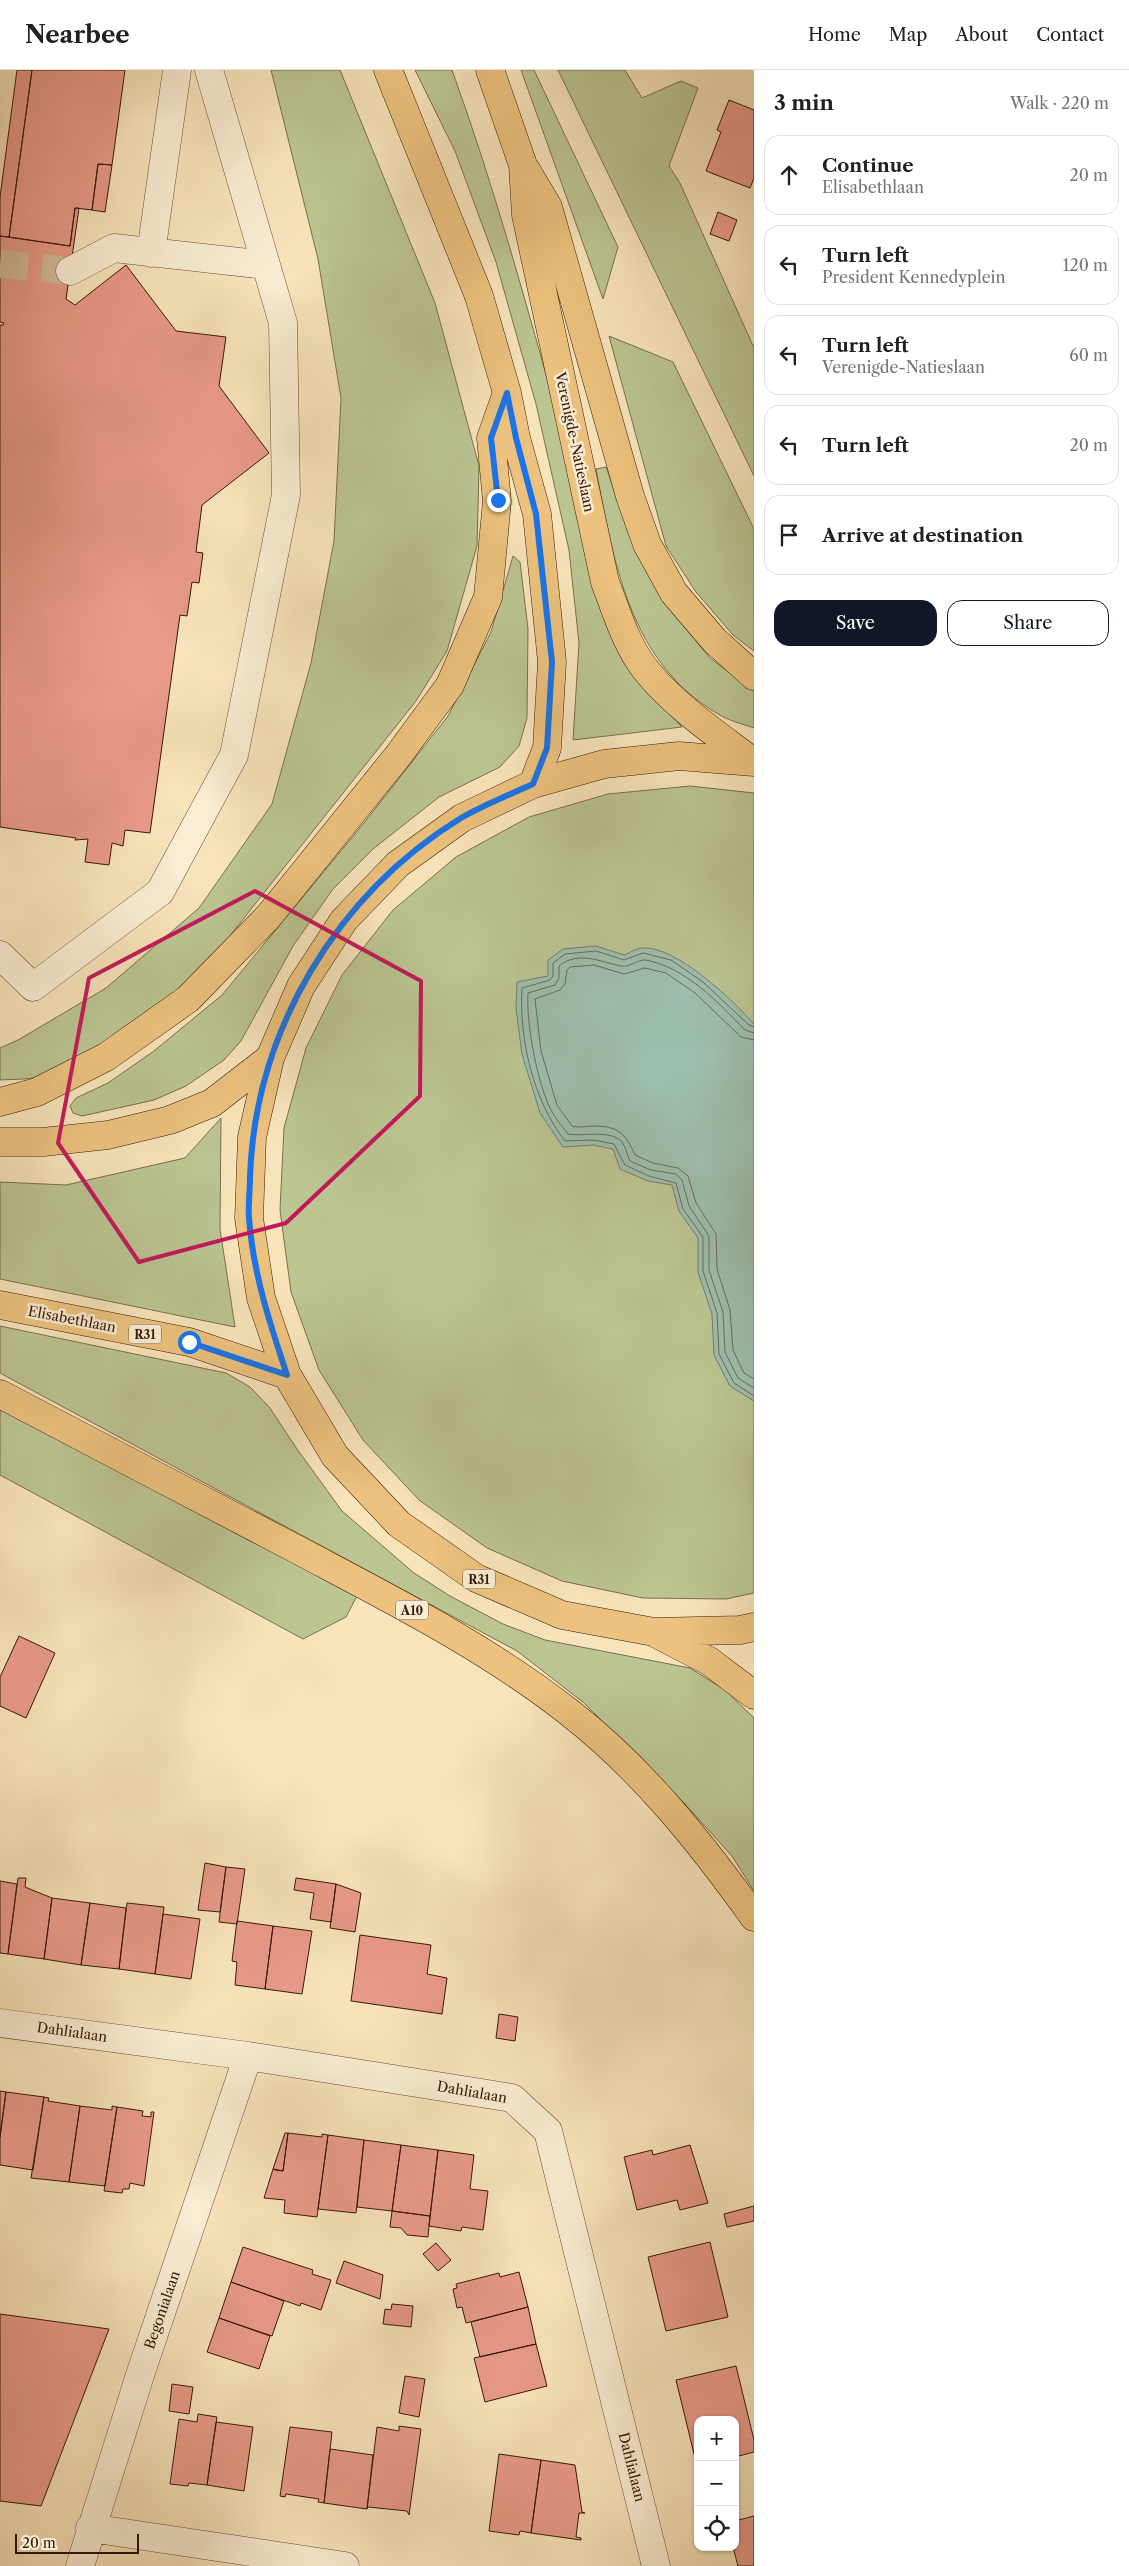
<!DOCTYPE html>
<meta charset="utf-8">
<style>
body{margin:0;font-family:"Libre Caslon Text",serif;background:#f2f2f2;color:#202124}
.controls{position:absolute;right:15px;bottom:15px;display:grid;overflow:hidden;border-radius:10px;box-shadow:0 1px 4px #0004}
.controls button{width:45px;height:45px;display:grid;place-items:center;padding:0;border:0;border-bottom:1px solid #e0e0e0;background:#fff;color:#202124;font:25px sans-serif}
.scale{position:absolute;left:15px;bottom:12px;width:124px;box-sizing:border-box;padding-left:5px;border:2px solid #38170b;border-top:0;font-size:14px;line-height:18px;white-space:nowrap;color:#38170b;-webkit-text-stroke:4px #faedd3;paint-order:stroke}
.stop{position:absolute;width:15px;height:15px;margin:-11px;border:4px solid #1a73e8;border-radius:50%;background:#fff}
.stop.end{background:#1a73e8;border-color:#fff;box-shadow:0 1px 5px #0008}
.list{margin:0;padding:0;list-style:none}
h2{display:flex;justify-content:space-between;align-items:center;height:65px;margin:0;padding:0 20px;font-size:21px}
h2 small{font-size:16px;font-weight:400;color:#757577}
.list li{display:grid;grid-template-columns:32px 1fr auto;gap:15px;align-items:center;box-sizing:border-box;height:80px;margin:0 10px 10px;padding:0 10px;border:1px solid #e0e0e0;border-radius:15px}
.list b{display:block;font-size:19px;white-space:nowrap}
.list p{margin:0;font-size:16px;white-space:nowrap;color:#757577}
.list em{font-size:16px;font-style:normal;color:#757577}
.actions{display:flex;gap:10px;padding:15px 20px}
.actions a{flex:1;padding:11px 0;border:1px solid #111827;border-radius:15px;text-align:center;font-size:18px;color:#111827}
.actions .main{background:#111827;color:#fff}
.icon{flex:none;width:28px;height:28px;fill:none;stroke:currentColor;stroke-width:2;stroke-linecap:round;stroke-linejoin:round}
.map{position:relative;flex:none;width:754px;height:2496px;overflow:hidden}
header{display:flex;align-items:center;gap:30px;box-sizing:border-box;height:70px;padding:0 25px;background:#fff;border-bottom:1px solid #e0e0e0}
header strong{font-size:24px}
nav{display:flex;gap:28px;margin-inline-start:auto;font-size:18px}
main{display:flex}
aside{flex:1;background:#fff}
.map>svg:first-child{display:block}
.green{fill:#bbc592;stroke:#7a6e4e}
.water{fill:#9dbfae;stroke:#757c6d}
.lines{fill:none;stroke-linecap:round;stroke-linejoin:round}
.shore{stroke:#6a6b5c;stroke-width:1}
.building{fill:#e99a89;stroke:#38170b}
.minor-tunnel{stroke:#d2bb98;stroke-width:28;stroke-dasharray:28 14;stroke-linecap:butt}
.minor-casing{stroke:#684a37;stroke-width:29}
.major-casing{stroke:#38170b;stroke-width:29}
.highway-casing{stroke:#38170b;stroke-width:29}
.minor{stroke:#faedd3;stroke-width:28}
.major{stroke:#ecc27e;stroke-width:28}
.highway{stroke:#ecc27e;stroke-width:28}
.route{stroke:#1a73e8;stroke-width:6}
.marked{fill:none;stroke:#c2185b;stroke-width:4;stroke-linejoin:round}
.labels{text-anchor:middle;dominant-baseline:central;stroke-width:5;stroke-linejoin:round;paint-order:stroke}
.shield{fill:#faedd3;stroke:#725747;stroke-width:1}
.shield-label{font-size:12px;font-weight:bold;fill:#38170b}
.street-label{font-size:14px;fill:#38170b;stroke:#faedd3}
</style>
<header>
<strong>Nearbee</strong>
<nav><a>Home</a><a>Map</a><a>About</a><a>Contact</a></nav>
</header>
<main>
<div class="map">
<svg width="754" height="2496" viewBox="0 0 754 2496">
<rect width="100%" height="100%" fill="#f8e4bb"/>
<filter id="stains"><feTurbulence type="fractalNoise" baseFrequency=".004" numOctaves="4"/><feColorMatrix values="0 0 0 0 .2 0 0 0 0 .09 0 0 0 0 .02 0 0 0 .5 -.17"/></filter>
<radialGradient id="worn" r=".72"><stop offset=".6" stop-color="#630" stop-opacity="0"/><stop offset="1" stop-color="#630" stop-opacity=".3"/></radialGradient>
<path class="green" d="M271 0H340L435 233 479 396 477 476 447 581 416 631 206 896C163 936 101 985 46 1005 33 1010 14 1009 0 1010V978L18 970 106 918 199 838 272 734 311 593 334 471 341 328 318 189Z
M415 0H452C494 116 527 236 560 355 582 436 582 525 629 598 642 619 665 638 682 657L573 670 579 573 569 480 536 334 496 192 455 81Z
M521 0H534L618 177 603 229Z
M558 0H625L642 28 681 11 698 18 669 96 680 113 754 278V406Z
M609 266 673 292 754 459V581L733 565 696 522 666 476Z
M606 397 634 476 685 557 710 588 754 621V658C743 654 729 651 718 644 629 592 614 492 596 399Z
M513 486 520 492 528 559 527 648 519 676 500 697 439 727 373 779 333 819 293 876 241 971 224 990 186 1016 154 1030 82 1046 73 1043 70 1036 76 1028 108 1013 154 981 222 925 364 753 448 646 491 562Z
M690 716 754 723V1523L726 1529 643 1528 562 1511 487 1478 419 1430 363 1370 319 1300 291 1222 280 1140 284 1058 306 978 342 905 393 840 456 787 529 747 608 724Z
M221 1048 220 1159 235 1257 0 1209V1112L66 1115 185 1088Z
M0 1256 226 1303 250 1317 270 1338 297 1379 342 1441 414 1503 450 1526 503 1554 545 1570 690 1598 725 1620 754 1648V1821L732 1786 684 1733 584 1633 517 1581 0 1303Z
M0 1338 357 1526 346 1547 303 1569 0 1405Z"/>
<path class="water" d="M596 876 624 885C629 883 637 878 642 878 675 875 733 930 754 954V1331L730 1316 714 1285 712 1244 698 1202V1168L679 1141 672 1115 648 1111 620 1099 613 1079 593 1075 563 1077 540 1043 522 984 516 938 517 912 548 906V890L563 879Z"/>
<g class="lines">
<path class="shore" d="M754 957 749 955 703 912 671 890 643 883 624 890 596 881 565 884 553 893V906L550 910 522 918C519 969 533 1030 565 1071L593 1070 614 1074 625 1095 649 1106 676 1113 683 1139 703 1167V1201L717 1243 719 1284 734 1313 754 1326
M754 963 745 960C718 932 686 898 646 890 637 889 630 898 621 896 600 892 579 880 559 896V908L555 915 528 923C526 953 537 1011 550 1038 554 1047 562 1056 568 1064 581 1067 611 1059 622 1072 626 1077 627 1085 630 1091L651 1100 676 1104 682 1110 689 1136 709 1166V1200L723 1242 725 1282 738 1308 754 1318
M754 970 741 967 695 923 666 903 645 898 624 904 594 895 570 897 567 900 565 914 560 920 535 929 541 981 557 1035 572 1056C578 1058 585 1056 592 1056 619 1056 625 1063 635 1085L653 1093 678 1098 688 1106 696 1133 716 1164 717 1199 730 1240 733 1280 744 1303 754 1309"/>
</g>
<path class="building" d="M17 0H32L9 167 0 166V127Z
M32 0H125L112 95 98 94 92 140 75 138 70 176 9 167Z
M729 30 754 40V108L750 118 706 101 721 62 717 60Z
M98 94 112 95 105 142 92 140Z
M75 138H79L66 229 75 235 126 195 176 261 226 267 219 316 269 383 202 435 196 482 203 483 199 513 192 512 187 546 180 545 150 763 125 760 123 776 112 773 109 795 85 792 88 769 75 770 76 768 0 757V255H3L4 253 0 252V166L70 176Z
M718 142 737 150 729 171 710 164Z
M19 1566 55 1583 26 1648 0 1636V1607Z
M205 1793 226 1797 220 1842 198 1840Z
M226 1797 245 1799 237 1854 219 1852Z
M18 1808H26L25 1817 52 1828 44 1889 8 1884Z
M296 1808 336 1814 331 1852 310 1849 314 1823 294 1820Z
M0 1811 17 1814 8 1884 0 1883Z
M336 1814 361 1823 355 1862 330 1858Z
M52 1828 90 1833 81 1895 44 1889Z
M90 1833 126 1838 119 1899 81 1895Z
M127 1833 164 1837 155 1904 119 1899Z
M163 1844 200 1849 191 1909 155 1904Z
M237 1851 273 1856 265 1919 235 1915 237 1892 232 1891Z
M273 1856 312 1861 302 1924 265 1919Z
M360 1865 431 1875 427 1904 447 1908 442 1944 351 1931Z
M499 1944 518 1947 515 1971 496 1968Z
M0 2021 6 2022 0 2067Z
M6 2022 44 2027 33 2100 0 2095V2067Z
M44 2027 49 2028 48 2031 80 2036 69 2112 31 2108Z
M80 2036 112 2040V2036L117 2037 105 2116 69 2112Z
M117 2037 143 2041 142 2046 151 2047V2042H154L144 2116 130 2113 129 2119H123L122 2123 104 2121Z
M285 2063H288L283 2101 275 2100 273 2099Z
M288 2063 322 2067V2064L328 2065 317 2147 284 2143 285 2130 264 2128 273 2099 283 2101Z
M328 2065 364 2070 356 2143 318 2139Z
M364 2070 401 2075 392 2141 357 2137Z
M401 2075 438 2080 430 2146 392 2141Z
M690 2075 708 2133 680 2140 677 2130 637 2140 624 2087 652 2080 653 2085Z
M438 2080 474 2085 470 2119 488 2121 483 2160 462 2157 461 2161 429 2156Z
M754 2136V2151L727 2157 724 2144Z
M392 2141 430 2146 428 2167 407 2165 401 2158 390 2157Z
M710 2172 728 2247 666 2261 648 2187Z
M436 2173 451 2190 438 2201 423 2184Z
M243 2177 313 2200 312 2204 331 2210 321 2240 301 2233 300 2236 231 2212Z
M344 2191 383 2205 380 2229 336 2213Z
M519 2202 528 2237 466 2253 462 2237 457 2238 453 2219 457 2218 456 2214 499 2203 500 2207Z
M231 2212 284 2231 272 2266 219 2248Z
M392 2234 413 2236 411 2257 383 2254 385 2239 391 2240Z
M528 2237 536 2274 480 2287 471 2252Z
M0 2244 109 2259 41 2436 0 2431Z
M219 2248 270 2266 259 2299 207 2282Z
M536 2274 547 2316 485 2332 474 2288Z
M736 2296 754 2370V2382L735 2387V2350H698L697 2396 676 2310Z
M405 2306 425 2309 419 2347 399 2343Z
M172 2314 193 2317 189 2344 169 2341Z
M198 2344 217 2347 207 2415 189 2413 188 2416 170 2414 179 2349 197 2352Z
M216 2352 253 2357 244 2421 207 2415Z
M399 2356 421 2359 409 2445 407 2441 368 2437 367 2439 377 2357 399 2361Z
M290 2357 332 2362 324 2433 318 2432 319 2429 286 2424 285 2427 280 2426Z
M330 2379 373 2385 367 2439 324 2433Z
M499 2384 541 2390 531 2463 520 2461 519 2465 489 2461Z
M541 2390 575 2395 582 2442 585 2443H579L576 2467 581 2468V2470L531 2463Z
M754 2446V2496H738L733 2477H735V2451Z"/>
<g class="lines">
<path class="minor-tunnel" d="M0 194 70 201"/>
<g class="minor-casing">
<path id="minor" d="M151 183 177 0
M70 201 114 178 266 195
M0 885 33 917 160 822 234 685 286 425 283 253 209 0
M0 1953 248 1986 512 2028 548 2061 656 2496
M90 2458 345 2496
M80 2496 140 2305 248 1986"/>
</g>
<g class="major-casing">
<path id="major" d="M388 0 479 226 507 323 516 368 537 444 552 592 547 678 533 714
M490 0 523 95 526 145 605 512C617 543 627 579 650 605 679 639 718 665 753 692
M526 100 548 137 630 426 647 474 674 523 714 570 754 606
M754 692 679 686 604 694 533 714 462 748 398 794 344 850 301 916 270 988 252 1067 249 1148 261 1228 287 1305 335 1386 399 1454 476 1508 562 1545 654 1562 740 1560 754 1557
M0 1032 37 1022 106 987 188 929 268 847 397 687 450 615 488 527 497 431 491 368 507 323
M0 1072H43L108 1065 170 1050 212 1033 270 988
M0 1235 189 1272 287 1305
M655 1563 709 1591"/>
</g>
<g class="highway-casing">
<path id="highway" d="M0 1324C99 1376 199 1428 298 1480 392 1530 486 1577 570 1643 643 1700 701 1773 754 1847
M709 1591 754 1625"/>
</g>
<use href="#minor" class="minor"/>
<use href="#major" class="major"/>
<use href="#highway" class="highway"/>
</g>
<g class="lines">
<path class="route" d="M189 1272 287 1305C270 1254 253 1203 249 1148 248 1135 250 1120 250 1107 255 961 336 825 461 748 483 735 509 725 533 714L547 678 552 592 536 444 516 368 507 323 491 368 498 430"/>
</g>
<path class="marked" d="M255 821 421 911 420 1026 286 1153 139 1192 58 1073 89 908Z"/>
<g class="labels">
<g class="shield">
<rect x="129" y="1254.5" width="32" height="19" rx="4"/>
<rect x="463" y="1499.5" width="32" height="19" rx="4"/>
<rect x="396" y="1530.5" width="32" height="19" rx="4"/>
</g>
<g class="shield-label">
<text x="145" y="1264">R31</text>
<text x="479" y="1509">R31</text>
<text x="412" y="1540">A10</text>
</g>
<g class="street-label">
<text transform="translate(575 372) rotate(78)">Verenigde-Natieslaan</text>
<text transform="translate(72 1249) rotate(11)">Elisabethlaan</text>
<text transform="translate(72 1962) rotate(8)">Dahlialaan</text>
<text transform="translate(472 2022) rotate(10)">Dahlialaan</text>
<text transform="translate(162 2240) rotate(-71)">Begonialaan</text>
<text transform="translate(632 2397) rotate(76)">Dahlialaan</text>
</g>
</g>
<rect width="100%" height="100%" filter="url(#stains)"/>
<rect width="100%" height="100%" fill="url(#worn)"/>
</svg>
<div class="controls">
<button>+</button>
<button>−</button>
<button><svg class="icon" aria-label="locate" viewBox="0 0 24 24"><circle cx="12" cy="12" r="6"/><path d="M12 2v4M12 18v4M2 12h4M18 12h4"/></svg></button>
</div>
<div class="scale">20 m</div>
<div class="stop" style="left:189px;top:1272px"></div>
<div class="stop end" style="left:498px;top:430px"></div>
</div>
<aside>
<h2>3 min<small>Walk · 220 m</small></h2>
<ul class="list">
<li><svg class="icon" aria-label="ahead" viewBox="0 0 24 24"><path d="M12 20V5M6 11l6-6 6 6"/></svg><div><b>Continue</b><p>Elisabethlaan</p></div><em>20 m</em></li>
<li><svg class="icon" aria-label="left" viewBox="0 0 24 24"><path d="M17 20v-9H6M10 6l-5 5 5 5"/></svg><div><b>Turn left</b><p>President Kennedyplein</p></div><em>120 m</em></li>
<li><svg class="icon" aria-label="left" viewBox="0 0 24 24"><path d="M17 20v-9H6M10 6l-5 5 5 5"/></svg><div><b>Turn left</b><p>Verenigde-Natieslaan</p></div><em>60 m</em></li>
<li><svg class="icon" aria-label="left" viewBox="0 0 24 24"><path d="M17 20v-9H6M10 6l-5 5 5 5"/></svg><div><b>Turn left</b></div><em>20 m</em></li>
<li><svg class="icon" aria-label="arrive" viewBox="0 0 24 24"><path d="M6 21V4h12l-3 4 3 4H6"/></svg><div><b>Arrive at destination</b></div></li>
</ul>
<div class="actions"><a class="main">Save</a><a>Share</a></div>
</aside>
</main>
